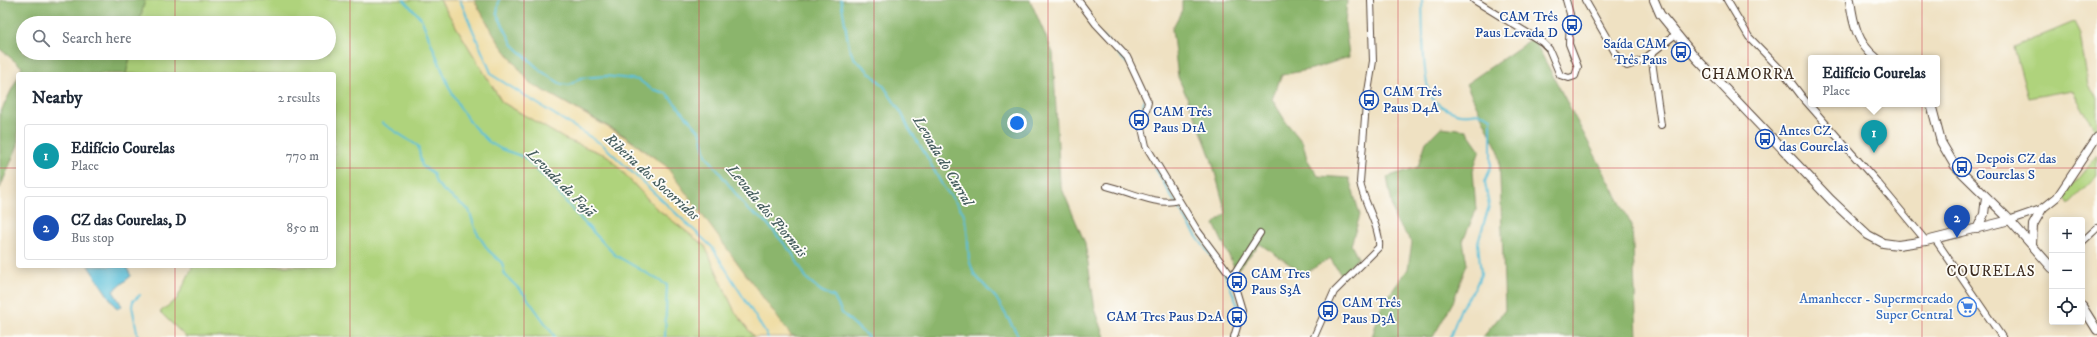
<!DOCTYPE html>
<meta charset="utf-8">
<style>
body{margin:0;font-family:"IM FELL DW Pica",serif;background:#f6f6f7;color:#1f2937}
.controls{position:absolute;right:12px;bottom:12px;display:grid;overflow:hidden;border-radius:4px;box-shadow:0 2px 10px #0003}
.controls button{width:36px;height:36px;display:grid;place-items:center;padding:0;border:0;border-bottom:1px solid #e0e1e3;background:#fff;color:#1f2937;font:20px sans-serif}
.you{position:absolute;left:1017px;top:123px;width:14px;height:14px;margin:-10px;border:3px solid #fff;border-radius:50%;background:#1a73e8;box-shadow:0 0 0 6px #1a73e833}
.badge{display:grid;place-items:center;width:26px;height:26px;border-radius:50%;background:#d1495b;color:#fff;font-size:13px;font-weight:700}
.pin{position:absolute;translate:-50% -33px;filter:drop-shadow(0 1px 2px #0008)}
.pin::after{content:'';position:absolute;top:21px;width:14px;height:12px;background:inherit;clip-path:polygon(0 0,100% 0,50% 100%)}
.popup{position:absolute;left:1808px;top:55px;width:132px;height:52px;box-sizing:border-box;display:grid;place-content:center;border-radius:4px;background:#fff;filter:drop-shadow(0 1px 3px #0005);font-size:13px;white-space:nowrap;color:#747a83}
.popup b{font-size:15px;color:#1f2937}
.popup::after{content:'';position:absolute;left:50%;top:100%;margin-left:-8px;border:8px solid transparent;border-top-color:#fff}
.list{margin:0;padding:0;list-style:none}
h2{display:flex;justify-content:space-between;align-items:center;height:52px;margin:0;padding:0 16px;font-size:17px}
h2 small{font-size:13px;font-weight:400;color:#747a83}
.list li{display:grid;grid-template-columns:26px 1fr auto;gap:12px;align-items:center;box-sizing:border-box;height:64px;margin:0 8px 8px;padding:0 8px;border:1px solid #e0e1e3;border-radius:4px}
.list b{display:block;font-size:15px;white-space:nowrap}
.list p{margin:0;font-size:13px;white-space:nowrap;color:#747a83}
.list em{font-size:13px;font-style:normal;color:#747a83}
.icon{flex:none;width:22px;height:22px;fill:none;stroke:currentColor;stroke-width:2;stroke-linecap:round;stroke-linejoin:round}
.map{position:relative;flex:none;width:2097px;height:337px;overflow:hidden}
.search{position:absolute;background:#fff;box-shadow:0 2px 10px #0003;left:16px;top:16px;width:320px;height:44px;display:flex;align-items:center;gap:10px;box-sizing:border-box;padding:0 14px;border-radius:22px;color:#747a83;font-size:15px}
.panel{position:absolute;background:#fff;box-shadow:0 2px 10px #0003;left:16px;top:72px;width:320px;height:196px;border-radius:4px}
.map>svg:first-child{display:block}
.green{fill:#afd37c;stroke:#757e4d}
.forest{fill:#8bb56c;stroke:#637045}
.sand{fill:#eeda9e;stroke:#94825e}
.water{fill:#5bc0d9;stroke:#4b757c}
.lines{fill:none;stroke-linecap:round;stroke-linejoin:round}
.stream{stroke:#5bc0d9;stroke-width:2}
.minor-casing{stroke:#564537;stroke-width:8}
.tertiary-casing{stroke:#564537;stroke-width:9}
.secondary-casing{stroke:#564537;stroke-width:10}
.minor{stroke:#fff;stroke-width:6}
.tertiary{stroke:#fff;stroke-width:7}
.secondary{stroke:#fff;stroke-width:8}
.grid{fill:none;stroke:#d1495b;stroke-width:1;stroke-opacity:0.55}
.labels{text-anchor:middle;dominant-baseline:central;stroke-width:3.5;stroke-linejoin:round;paint-order:stroke}
.transit-label{font-size:14px;fill:#164399;stroke:#fdfcf7;text-anchor:start}
.shop-label{font-size:14px;fill:#366cbe;stroke:#fdfcf7;text-anchor:end}
.neighbourhood-label{font-size:15px;letter-spacing:1px;fill:#3b2a1e;stroke:#fdfcf7}
.water-label{font-size:15px;font-style:italic;fill:#465e5f;stroke:#fdfcf7}
</style>
<div class="map">
<svg width="2097" height="337" viewBox="0 0 2097 337">
<rect width="100%" height="100%" fill="#fdfcf7"/>
<filter id="ink" filterUnits="userSpaceOnUse"><feTurbulence type="fractalNoise" baseFrequency=".025" numOctaves="2"/><feDisplacementMap in="SourceGraphic" scale="8" xChannelSelector="R" yChannelSelector="G"/><feConvolveMatrix kernelMatrix="1 2 1 2 8 2 1 2 1" color-interpolation-filters="sRGB"/></filter>
<filter id="wash" filterUnits="userSpaceOnUse"><feTurbulence type="fractalNoise" baseFrequency=".012" numOctaves="4" result="noise"/><feDisplacementMap in="SourceGraphic" scale="16" xChannelSelector="R" yChannelSelector="G"/><feGaussianBlur stdDeviation="0.9" result="paint"/><feColorMatrix in="noise" values="0 0 0 0 0 0 0 0 0 0 0 0 0 0 0 0 0 1.4 0 .05"/><feComposite in="paint" operator="in"/></filter>
<g filter="url(#wash)">
<rect width="100%" height="100%" fill="#efe1c2"/>
<path class="green" d="M145 0H440L502 102 565 139 608 156 655 207 705 246 735 312 754 337H186L160 312 177 299 193 266H334V74H126L131 53H329V23H139Z
M2074 22 2080 34 2088 85 2097 97V133L2072 90 2028 98 2014 47Z
M2097 155V175L2069 204 2064 196Z"/>
<path class="forest" d="M0 0H145L139 23H23V53H131L126 74H19L22 67 0 49Z
M474 0H1030L1053 53 1060 184 1085 243 1095 309 1105 337H800L790 335 666 166 625 136 530 83 499 43Z
M1182 0H1347L1345 24 1349 57 1312 69 1282 75 1272 99 1286 122 1303 143 1307 159 1318 176 1349 178 1360 215 1351 245 1358 258 1341 275 1330 258 1304 274 1260 244 1236 271 1214 224 1226 213 1211 158 1197 120 1178 77 1172 29 1182 10Z
M1533 38 1632 225 1637 337H1483L1505 310 1499 152 1466 84Z
M18 77V145L0 188V113Z
M1441 127 1466 130 1480 150 1473 170 1476 210 1463 241 1467 264 1453 302 1433 337H1372L1382 305 1408 269 1412 242 1395 220 1387 177 1418 167 1426 142Z"/>
<path class="sand" d="M440 0H474L499 43 530 83 625 137 666 166 792 337H754L735 312 705 246 655 207 608 156 565 139 502 102Z"/>
<path class="water" d="M88 266H126L131 276 113 291 122 306 117 309Z"/>
<g class="lines">
<path class="stream" d="M404 0 421 18 449 87 462 111 474 127 489 142 501 149 524 157 552 185 577 215 615 255 667 285 665 337
M460 0 492 75 603 145 712 247 768 337
M499 0 497 14 513 45 541 71 561 84 570 85 580 78 606 76 639 80 651 89 666 93 701 133 706 155 748 210 765 221 792 253 807 279 821 291 834 297 842 313 868 337
M841 0 849 47 853 57 883 85 902 114 909 129 926 155 942 185 963 212 967 228 969 260 974 274 996 298 1019 337
M1422 0C1423 19 1422 81 1431 96 1436 105 1446 109 1456 113 1468 118 1477 108 1491 118V166L1485 182 1489 206 1478 243 1481 274 1475 288 1461 308 1450 337
M1103 37 1127 63
M1143 111 1144 99
M382 123 418 146 422 166 433 173 436 183 445 192 469 210 476 231 488 250 502 263 505 275 525 295 555 337
M1139 127V137L1143 145
M1155 167 1171 196 1197 237 1226 276 1239 309
M138 337 132 306 133 301 140 295"/>
</g>
</g>
<g filter="url(#ink)">
<g class="lines">
<g class="minor-casing">
<path id="minor" d="M1078 0 1096 24 1127 57 1148 102 1142 128 1146 146 1197 230 1232 277 1242 310 1234 337
M1474 0 1542 42 1549 49 1560 75 1569 78 1575 76 1578 67 1569 44 1570 14 1566 0
M1585 0 1616 54 1627 66 1643 60 1676 34
M1727 0 1749 37 1784 73 1803 98 1878 183 1926 241
M1651 54 1661 125
M1107 186C1128 191 1159 207 1178 200
M1935 239 2002 337
M2082 242 2097 228
M1232 277 1260 233
M1314 337 1334 292 1379 247C1381 228 1363 202 1360 182L1366 104 1373 61 1371 0"/>
</g>
<g class="tertiary-casing">
<path id="tertiary" d="M2010 220 2042 209 2057 197 2097 137"/>
</g>
<g class="secondary-casing">
<path id="secondary" d="M1654 0 1660 14 1696 58 1831 200 1868 235 1883 243 1898 245 1926 241 2010 220
M1850 0C1853 23 1857 43 1876 58
M1931 104 1941 142 1955 166 2006 216 2052 268
M1977 229 1984 214 1986 197
M2032 245 2033 225 2042 209
M2082 306 2097 330"/>
</g>
<use href="#minor" class="minor"/>
<use href="#tertiary" class="tertiary"/>
<use href="#secondary" class="secondary"/>
</g>
</g>
<path class="grid" d="M175 0V23M350 0V337M524 0V337M699 0V337M874 0V337M1048 0V337M1223 0V337M1398 0V337M1573 0V337M1748 0V337M1922 0V337M175 53V74M0 168H18M334 168H2097M175 266V337"/>
<defs>
<g id="bus-ring" transform="scale(1)"><circle r="9.5" fill="#fdfcf7" stroke="#1a4fb4" stroke-width="1.5"/><path d="M-5-6H5V4H4V6H2V4H-2V6H-4V4H-5ZM-3.5-4V0h7V-4ZM-3.5 1.2v1.5H-2V1.2ZM2 1.2v1.5H3.5V1.2Z" fill="#1a4fb4"/></g>
<g id="supermarket-ring" transform="scale(1)"><circle r="9.5" fill="#fdfcf7" stroke="#3f7fe0" stroke-width="1.5"/><path d="M-6-5.5h2.5l.6 2H6L4.5 2H-2.5L-4.4-4H-6ZM-1.5 3.2a1.3 1.3 0 1 0 .1 0ZM3 3.2a1.3 1.3 0 1 0 .1 0Z" fill="#3f7fe0"/></g>
</defs>
<g fill-rule="evenodd">
<use href="#bus-ring" x="1572" y="25"/>
<use href="#bus-ring" x="1681" y="52"/>
<use href="#bus-ring" x="1369" y="100"/>
<use href="#bus-ring" x="1139" y="120"/>
<use href="#bus-ring" x="1765" y="139"/>
<use href="#bus-ring" x="1962" y="167"/>
<use href="#bus-ring" x="1237" y="282"/>
<use href="#supermarket-ring" x="1967" y="307"/>
<use href="#bus-ring" x="1328" y="311"/>
<use href="#bus-ring" x="1237" y="317"/>
</g>
<g class="labels">
<g class="transit-label">
<text x="1558" y="17" text-anchor="end">CAM Três<tspan x="1558" dy="16">Paus Levada D</tspan></text>
<text x="1667" y="44" text-anchor="end">Saída CAM<tspan x="1667" dy="16">Três Paus</tspan></text>
<text x="1383" y="92">CAM Três<tspan x="1383" dy="16">Paus D4A</tspan></text>
<text x="1153" y="112">CAM Três<tspan x="1153" dy="16">Paus D1A</tspan></text>
<text x="1779" y="131">Antes CZ<tspan x="1779" dy="16">das Courelas</tspan></text>
<text x="1976" y="159">Depois CZ das<tspan x="1976" dy="16">Courelas S</tspan></text>
<text x="1251" y="274">CAM Tres<tspan x="1251" dy="16">Paus S3A</tspan></text>
<text x="1342" y="303">CAM Três<tspan x="1342" dy="16">Paus D3A</tspan></text>
<text x="1223" y="317" text-anchor="end">CAM Tres Paus D2A</text>
</g>
<g class="shop-label">
<text x="1953" y="299">Amanhecer - Supermercado<tspan x="1953" dy="16">Super Central</tspan></text>
</g>
<g class="neighbourhood-label">
<text x="1748" y="74">CHAMORRA</text>
<text x="1991" y="271">COURELAS</text>
</g>
<g class="water-label">
<text transform="translate(943 161) rotate(59)">Levada do Curral</text>
<text transform="translate(652 177) rotate(42)">Ribeira dos Socorridos</text>
<text transform="translate(561 183) rotate(45)">Levada da Fajã</text>
<text transform="translate(767 211) rotate(50)">Levada dos Piornais</text>
</g>
</g>
</svg>
<div class="controls">
<button>+</button>
<button>−</button>
<button><svg class="icon" aria-label="locate" viewBox="0 0 24 24"><circle cx="12" cy="12" r="6"/><path d="M12 2v4M12 18v4M2 12h4M18 12h4"/></svg></button>
</div>
<div class="you"></div>
<div class="pin badge" style="left:1874px;top:153px;background:#0f9aa8">1</div>
<div class="popup"><b>Edifício Courelas</b>Place</div>
<div class="pin badge" style="left:1957px;top:238px;background:#1a4fb4">2</div>
<div class="search"><svg class="icon" aria-label="search" viewBox="0 0 24 24"><circle cx="10" cy="10" r="6"/><path d="M15 15l6 6"/></svg>Search here</div>
<section class="panel">
<h2>Nearby<small>2 results</small></h2>
<ul class="list">
<li><span class="badge" style="background:#0f9aa8">1</span><div><b>Edifício Courelas</b><p>Place</p></div><em>770 m</em></li>
<li><span class="badge" style="background:#1a4fb4">2</span><div><b>CZ das Courelas, D</b><p>Bus stop</p></div><em>850 m</em></li>
</ul>
</section>
</div>
